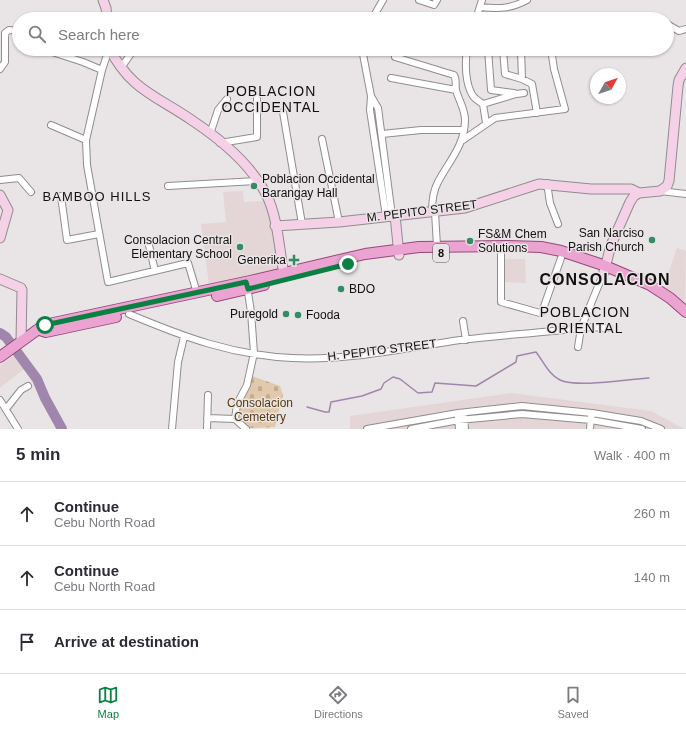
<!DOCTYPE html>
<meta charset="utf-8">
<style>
body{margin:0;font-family:Helvetica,sans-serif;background:#f2f2f3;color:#2b2b33}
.compass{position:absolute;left:590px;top:68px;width:36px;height:36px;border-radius:50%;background:#fff;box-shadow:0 1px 3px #0004;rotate:50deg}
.stop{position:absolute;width:12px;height:12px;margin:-9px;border:3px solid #0b8043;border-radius:50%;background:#fff}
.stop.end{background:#0b8043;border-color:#fff;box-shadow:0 1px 4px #0008}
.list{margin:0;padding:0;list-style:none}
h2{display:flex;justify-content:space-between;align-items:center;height:52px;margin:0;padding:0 16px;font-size:17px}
h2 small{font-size:13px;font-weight:400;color:#7c7c81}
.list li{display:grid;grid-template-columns:26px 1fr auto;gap:12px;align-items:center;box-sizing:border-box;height:64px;padding:0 16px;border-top:1px solid #e1e1e2}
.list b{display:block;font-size:15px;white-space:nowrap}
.list p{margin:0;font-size:13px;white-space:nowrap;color:#7c7c81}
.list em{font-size:13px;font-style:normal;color:#7c7c81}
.icon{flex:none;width:22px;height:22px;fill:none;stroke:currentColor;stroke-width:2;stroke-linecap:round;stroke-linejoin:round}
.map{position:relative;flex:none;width:686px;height:429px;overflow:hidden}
.search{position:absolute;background:#fff;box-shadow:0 1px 3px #0004;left:12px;right:12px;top:12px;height:44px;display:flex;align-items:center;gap:10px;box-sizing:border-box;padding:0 14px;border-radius:22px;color:#7c7c81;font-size:15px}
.sheet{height:244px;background:#fff}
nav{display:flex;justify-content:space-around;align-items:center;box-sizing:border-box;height:56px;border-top:1px solid #e1e1e2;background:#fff;font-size:11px;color:#7c7c81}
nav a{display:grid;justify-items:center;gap:2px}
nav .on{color:#0b8043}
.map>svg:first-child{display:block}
.built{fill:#e4d6d7}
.cemetery{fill:url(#cemetery-stones)}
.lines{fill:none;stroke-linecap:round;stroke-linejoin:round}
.stream{stroke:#a086ac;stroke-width:1.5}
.river{stroke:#a086ac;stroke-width:10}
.street-casing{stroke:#918c8d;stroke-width:8}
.secondary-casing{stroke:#918c8d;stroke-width:11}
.primary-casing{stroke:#974979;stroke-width:12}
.street{stroke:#fff;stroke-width:6}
.secondary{stroke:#f5d1e8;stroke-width:9}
.primary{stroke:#eba4d1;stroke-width:10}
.route{stroke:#0b8043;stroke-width:5}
.poi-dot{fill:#318d63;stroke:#e9e4e5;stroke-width:1.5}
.labels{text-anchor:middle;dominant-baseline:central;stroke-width:3;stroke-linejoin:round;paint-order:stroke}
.shield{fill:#e9e4e5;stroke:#525050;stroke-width:1}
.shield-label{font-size:11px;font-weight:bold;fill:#121010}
.poi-label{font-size:12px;fill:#121010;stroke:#e9e4e5;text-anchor:start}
.street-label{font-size:12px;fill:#121010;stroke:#e9e4e5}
.park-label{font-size:12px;fill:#593a0a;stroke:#e9e4e5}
.neighbourhood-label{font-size:13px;letter-spacing:1px;fill:#121010;stroke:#e9e4e5}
.quarter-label{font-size:14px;letter-spacing:1px;fill:#121010;stroke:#e9e4e5}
.district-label{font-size:16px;font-weight:bold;letter-spacing:1px;fill:#121010;stroke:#e9e4e5}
</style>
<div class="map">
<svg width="686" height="429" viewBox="0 0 686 429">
<defs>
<pattern id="cemetery-stones" width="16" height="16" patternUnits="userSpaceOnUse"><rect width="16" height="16" fill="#e2c9ab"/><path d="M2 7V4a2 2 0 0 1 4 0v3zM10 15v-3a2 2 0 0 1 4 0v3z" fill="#c1ac92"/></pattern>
</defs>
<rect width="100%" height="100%" fill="#e9e4e5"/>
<path class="built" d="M243 191 244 202 266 201 268 204 280 269 209 285 201 224 226 222 223 192Z
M677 248 686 251 685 302 664 286Z
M504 259H525L526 283 504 282Z
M13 356 24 369 0 388V365Z
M511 393 651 411 684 429H350V416Z"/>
<path class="cemetery" d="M252 376 280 386 283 395 275 427 251 428 238 419V413Z"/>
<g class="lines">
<path class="stream" d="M307 407 325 412H329L331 402 362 396 381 389 384 383 393 377 400 379 418 393 432 392 435 383 476 386 516 362 517 356 536 352C543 361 549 375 560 380 578 388 628 379 649 378"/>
<path class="river" d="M0 333 6 337 37 379 45 398 62 429"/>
<g class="street-casing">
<path id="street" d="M419 0 434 5 437 0
M480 7C498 9 511 9 527 0
M372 19 383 0
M476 19 482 0
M667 24 679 31 686 29
M109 49 102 70 86 140 87 165 108 282 188 263 197 293
M173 49 181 50
M362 49 371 96 370 110 386 216
M467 49C465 63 465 84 473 96 475 99 480 102 483 104L516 94 524 93
M488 49 491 90 514 93
M503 49 505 74 522 79
M521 49 522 79 532 84 537 113
M49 51 83 62 102 70
M395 57 454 75C457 80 455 85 456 90 459 101 465 109 465 120 465 145 449 161 438 182 433 191 432 202 432 212
M121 68 134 49
M0 69 5 62V33L9 30 19 31
M391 78 456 90
M371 96 378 108 392 216
M483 104 486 123
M283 112 302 224
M51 125 86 140
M210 134 218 110 227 99
M382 134 421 130H464
M322 139 339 222
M463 140 495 118 565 109 554 69 551 49
M220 143 257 137V98
M0 180 19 178 31 192
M547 183 550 203 558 224
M168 186 257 181
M660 191 686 194
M61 196 67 240 99 234
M435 212 437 246
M148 241 155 271
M501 253V302L540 313 542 312 561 258
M129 314C184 337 231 355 292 358 348 361 405 348 460 340 500 335 541 333 581 328
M463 321 466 340
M582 327 609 328
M578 347 581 328 604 272
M0 400 18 429
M6 409 21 390 28 386
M458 417 459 429
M464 417 465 429
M207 418 235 419
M172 429 178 362 184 337
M207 429 208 395
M246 429 235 419 237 404 247 385 254 353 251 312 247 286
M367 429 458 413 522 406 592 413 641 421 661 429
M411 429 459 420 522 414 591 420 642 429
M590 429 591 417"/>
</g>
<g class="secondary-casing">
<path id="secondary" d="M103 0 106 8 107 19
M110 49C130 90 159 97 193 121 220 139 251 165 266 194 278 217 279 249 284 274
M0 195 8 210 0 238
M395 215 399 255
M275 226 339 222 465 208 539 184 591 189H631L639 193 660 191 667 186 669 181 678 86 679 80 686 68
M604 272 611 245 630 202 634 196 639 193
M0 279 21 288 22 290 21 341"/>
</g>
<g class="primary-casing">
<path id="primary" d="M217 296 264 285
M40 330 46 332 116 317
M0 357 44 325 250 281 365 254 419 247 508 246 541 247 561 251 603 265 650 285 670 298 686 312"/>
</g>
<use href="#street" class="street"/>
<use href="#secondary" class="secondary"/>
<use href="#primary" class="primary"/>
</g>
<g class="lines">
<path class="route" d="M45 325 246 282 248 289 348 264"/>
</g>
<g class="poi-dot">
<circle cx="254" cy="186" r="4"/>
<circle cx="652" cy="240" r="4"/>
<circle cx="470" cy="241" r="4"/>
<circle cx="240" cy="247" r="4"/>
<path d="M292 254h4v4h4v4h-4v4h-4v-4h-4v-4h4z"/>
<circle cx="341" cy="289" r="4"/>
<circle cx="286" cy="314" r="4"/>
<circle cx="298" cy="315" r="4"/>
</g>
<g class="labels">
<rect class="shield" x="433" y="244" width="16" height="18" rx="3"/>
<g class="shield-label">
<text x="441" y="253">8</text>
</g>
<g class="poi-label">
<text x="262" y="179">Poblacion Occidental<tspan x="262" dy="14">Barangay Hall</tspan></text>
<text x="644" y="233" text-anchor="end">San Narciso<tspan x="644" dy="14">Parish Church</tspan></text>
<text x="478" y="234">FS&amp;M Chem<tspan x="478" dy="14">Solutions</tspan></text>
<text x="232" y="240" text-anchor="end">Consolacion Central<tspan x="232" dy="14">Elementary School</tspan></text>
<text x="286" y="260" text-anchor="end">Generika</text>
<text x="349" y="289">BDO</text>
<text x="278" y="314" text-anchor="end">Puregold</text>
<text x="306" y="315">Fooda</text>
</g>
<g class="street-label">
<text transform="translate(422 211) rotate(-7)">M. PEPITO STREET</text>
<text transform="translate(382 350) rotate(-7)">H. PEPITO STREET</text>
</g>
<g class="park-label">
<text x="260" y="403">Consolacion<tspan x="260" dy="14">Cemetery</tspan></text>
</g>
<g class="neighbourhood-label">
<text x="97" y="196">BAMBOO HILLS</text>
</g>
<g class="quarter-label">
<text x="271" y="91">POBLACION<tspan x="271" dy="16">OCCIDENTAL</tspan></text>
<text x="585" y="312">POBLACION<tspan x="585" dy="16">ORIENTAL</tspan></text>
</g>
<g class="district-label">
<text x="605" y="279">CONSOLACION</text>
</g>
</g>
</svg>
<svg class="compass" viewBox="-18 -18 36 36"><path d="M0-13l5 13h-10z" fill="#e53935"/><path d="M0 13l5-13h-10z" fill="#7c7c81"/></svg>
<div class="stop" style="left:45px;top:325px"></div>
<div class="stop end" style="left:348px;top:264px"></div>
<div class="search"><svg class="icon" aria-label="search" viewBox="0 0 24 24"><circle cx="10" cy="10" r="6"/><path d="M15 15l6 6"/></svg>Search here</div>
</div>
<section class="sheet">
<h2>5 min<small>Walk · 400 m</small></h2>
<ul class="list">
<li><svg class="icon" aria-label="ahead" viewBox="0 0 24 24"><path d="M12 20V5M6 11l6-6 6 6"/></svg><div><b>Continue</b><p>Cebu North Road</p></div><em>260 m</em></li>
<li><svg class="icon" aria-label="ahead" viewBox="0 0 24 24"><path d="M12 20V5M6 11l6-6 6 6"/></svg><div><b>Continue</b><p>Cebu North Road</p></div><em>140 m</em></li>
<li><svg class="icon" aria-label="arrive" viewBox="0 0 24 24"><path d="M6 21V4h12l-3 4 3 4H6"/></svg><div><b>Arrive at destination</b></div></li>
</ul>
</section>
<nav>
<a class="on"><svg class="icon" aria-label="map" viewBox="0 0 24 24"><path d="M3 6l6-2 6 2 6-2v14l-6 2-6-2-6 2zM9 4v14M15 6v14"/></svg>Map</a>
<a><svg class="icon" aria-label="directions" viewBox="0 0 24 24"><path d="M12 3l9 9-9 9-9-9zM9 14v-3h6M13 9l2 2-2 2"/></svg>Directions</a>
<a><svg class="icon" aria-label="saved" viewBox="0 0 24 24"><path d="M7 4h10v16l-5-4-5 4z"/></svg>Saved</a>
</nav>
